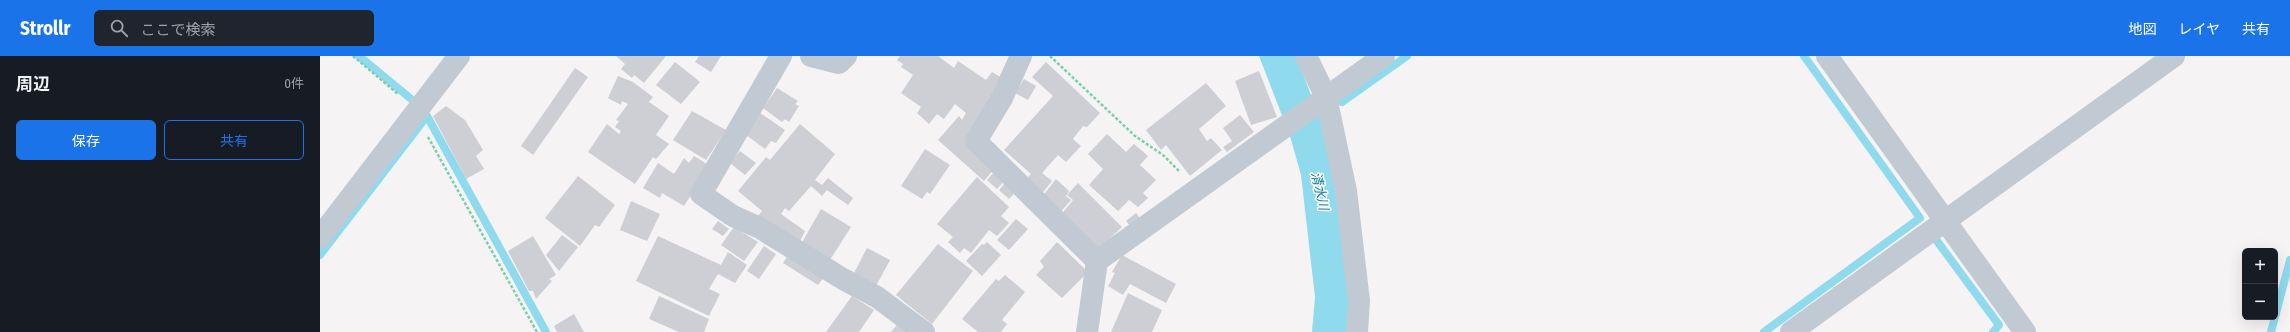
<!DOCTYPE html>
<html lang="ja">
<meta charset="utf-8">
<style>
body{margin:0;font-family:"Fira Sans Condensed","Noto Sans JP",sans-serif;background:#20242c;color:#f1f3f6}
.controls{position:absolute;right:12px;bottom:12px;display:grid;overflow:hidden;border-radius:6px;box-shadow:0 4px 16px #0002}
.controls button{width:36px;height:36px;display:grid;place-items:center;padding:0;border:0;border-bottom:1px solid #363941;background:#171b24;color:#f1f3f6;font:20px sans-serif}
.list{margin:0;padding:0;list-style:none}
h2{display:flex;justify-content:space-between;align-items:center;height:52px;margin:0;padding:0 16px;font-size:17px}
h2 small{font-size:13px;font-weight:400;color:#9ea1a6}
.actions{display:flex;gap:8px;padding:12px 16px}
.actions a{flex:1;padding:9px 0;border:1px solid #1a73e8;border-radius:6px;text-align:center;font-size:14px;color:#1a73e8}
.actions .main{background:#1a73e8;color:#fff}
.icon{flex:none;width:22px;height:22px;fill:none;stroke:currentColor;stroke-width:2;stroke-linecap:round;stroke-linejoin:round}
.map{position:relative;flex:none;width:1970px;height:276px;overflow:hidden}
header{display:flex;align-items:center;gap:24px;box-sizing:border-box;height:56px;padding:0 20px;background:#1a73e8;color:#fff}
header strong{font-size:19px}
nav{display:flex;gap:22px;margin-inline-start:auto;font-size:14px}
.search{width:280px;height:36px;background:#20242c;display:flex;align-items:center;gap:10px;box-sizing:border-box;padding:0 14px;border-radius:6px;color:#9ea1a6;font-size:15px}
main{display:flex}
aside{flex:1;background:#171b24}
.map>svg:first-child{display:block}
.water{fill:#90daee}
.lines{fill:none;stroke-linecap:round;stroke-linejoin:round}
.stream{stroke:#90daee;stroke-width:8}
.building{fill:#cdcfd5}
.path{stroke:#7ad0a6;stroke-width:2.5;stroke-dasharray:3 2;stroke-linecap:butt}
.minor{stroke:#c1cad2;stroke-width:22}
.labels{text-anchor:middle;dominant-baseline:central;stroke-width:3;stroke-linejoin:round;paint-order:stroke}
.water-label{font-size:13px;font-style:italic;fill:#0c7c9b;stroke:#fff}
</style>
<header>
<strong>Strollr</strong>
<div class="search"><svg class="icon" aria-label="search" viewBox="0 0 24 24"><circle cx="10" cy="10" r="6"/><path d="M15 15l6 6"/></svg>ここで検索</div>
<nav><a>地図</a><a>レイヤ</a><a>共有</a></nav>
</header>
<main>
<aside>
<h2>周辺<small>0件</small></h2>
<ul class="list">
</ul>
<div class="actions"><a class="main">保存</a><a>共有</a></div>
</aside>
<div class="map">
<svg width="1970" height="276" viewBox="0 0 1970 276">
<rect width="100%" height="100%" fill="#f5f3f3"/>
<path class="water" d="M939 0H976L1008 83 1031 228 1030 276H992L995 241 981 119 970 80Z"/>
<g class="lines">
<path class="stream" d="M39 0 96 47
M1022 46 1087 0
M1617 185 1679 269 1673 276
M0 199 107 60 226 276
M1444 276 1600 162 1484 0
M1951 276 1970 204"/>
</g>
<path class="building" d="M296 0H346L324 27 314 19 312 22 301 13 305 8Z
M379 0H401L391 16 375 6Z
M580 0H618L634 12 638 5 666 24 672 16 684 23 655 75 674 113 664 125 618 84 639 60 642 64 646 57 635 48 624 63 617 58 609 68 597 57 601 51 581 37 593 19 581 11 583 8 577 4Z
M355 6 380 26 361 48 336 29Z
M726 6 780 57 767 71 763 70 753 83 761 90 746 106 738 99 722 117 732 125 719 141 703 126 711 118 684 94 733 40 712 21Z
M255 12 268 21 213 99 201 90Z
M939 15 957 61 931 69 915 25Z
M298 20 313 26 333 41 329 46 349 60 336 79 349 88 336 103 333 101 315 128 268 96 287 68 299 78 301 75 295 71 299 65 296 64 308 48 302 45 301 49 288 42Z
M704 23 716 30 708 44 695 37Z
M886 27 906 50 879 73 887 85 891 82 902 94 870 120 846 89 841 94 826 74Z
M457 32 478 45 475 48 479 50 469 66 465 63 462 66 443 52Z
M126 50 145 64 163 94 156 100 164 113 146 123 113 60Z
M372 55 406 74 386 104 353 84Z
M440 57 465 74 456 87 451 85 445 93 426 79Z
M920 59 934 76 907 96 903 91 912 85 903 72Z
M480 68 515 98 495 124 502 129 508 122 533 142 528 149 507 134 502 140 491 130 469 155 465 152 461 158 485 175 478 189 435 164 442 155 418 135 446 101 450 104Z
M787 78 806 96 814 88 828 100 820 109 836 124 823 137 828 142 818 151 809 144 798 155 769 129 783 113 768 98Z
M605 93 630 109 610 138 607 136 602 143 581 130Z
M420 95 436 107 425 119 410 107Z
M374 100 390 110 364 150 342 137 340 142 323 132 338 107 354 118 364 102 369 107Z
M676 114 686 123 677 133 667 124Z
M258 120 295 149 279 171 275 169 260 190 225 162Z
M657 121 689 151 681 160 689 167 677 180 669 174 651 197 644 192 640 197 628 186 633 181 617 168Z
M736 123 749 135 746 140 751 144 738 159 721 142Z
M686 126 697 135 689 143 679 134Z
M758 127 802 171 776 195 740 160 753 144 747 139Z
M311 145 340 158 327 185 300 174Z
M501 153 531 171 508 207 480 190Z
M816 157 820 162 810 170 806 165Z
M696 163 708 173 689 194 677 184Z
M398 165 409 173 403 180 392 173Z
M414 171 438 186 424 205 401 189Z
M242 179 258 191 239 215 226 199Z
M213 180 236 219 229 223 232 225 216 243 213 235H209L188 195Z
M338 180 401 209 408 196 427 209 415 227 398 218 389 233 400 238 389 260 316 225Z
M667 186 681 199 662 220 646 205 662 188 664 189Z
M737 186 768 216 742 242 716 219 724 211 720 205Z
M618 188 653 215 612 268 576 239Z
M444 190 456 198 439 223 427 215Z
M547 192 570 204 556 230 534 217Z
M468 199 504 221 498 229 463 207Z
M802 199 856 228 846 247 810 228 803 239 788 230 795 217 792 216Z
M685 219 705 236 682 264 687 268 681 276H658L642 263 676 223 679 225Z
M808 237 842 254 832 276H791Z
M339 240 389 263 384 276H359L329 263Z
M532 240 554 254 539 276H506Z
M254 258 264 276H237L234 270Z
M579 266 592 276H571Z"/>
<g class="lines">
<path class="path" d="M33 0 78 38
M730 0 815 80 843 99 860 116
M108 81 217 276"/>
<path class="minor" d="M461 0 381 138 413 160 440 172 523 223 557 241 604 276
M491 0 519 7 526 0
M701 0 682 42 656 85 777 205
M986 0 1006 41 1026 135 1039 245 1037 276
M1507 0 1705 276
M0 181 139 0
M767 276 777 205 1064 0
M1471 276 1854 0"/>
</g>
<g class="labels">
<g class="water-label">
<text transform="translate(1000 135) rotate(77)">清水川</text>
</g>
</g>
</svg>
<div class="controls">
<button>+</button>
<button>−</button>
</div>
</div>
</main>
